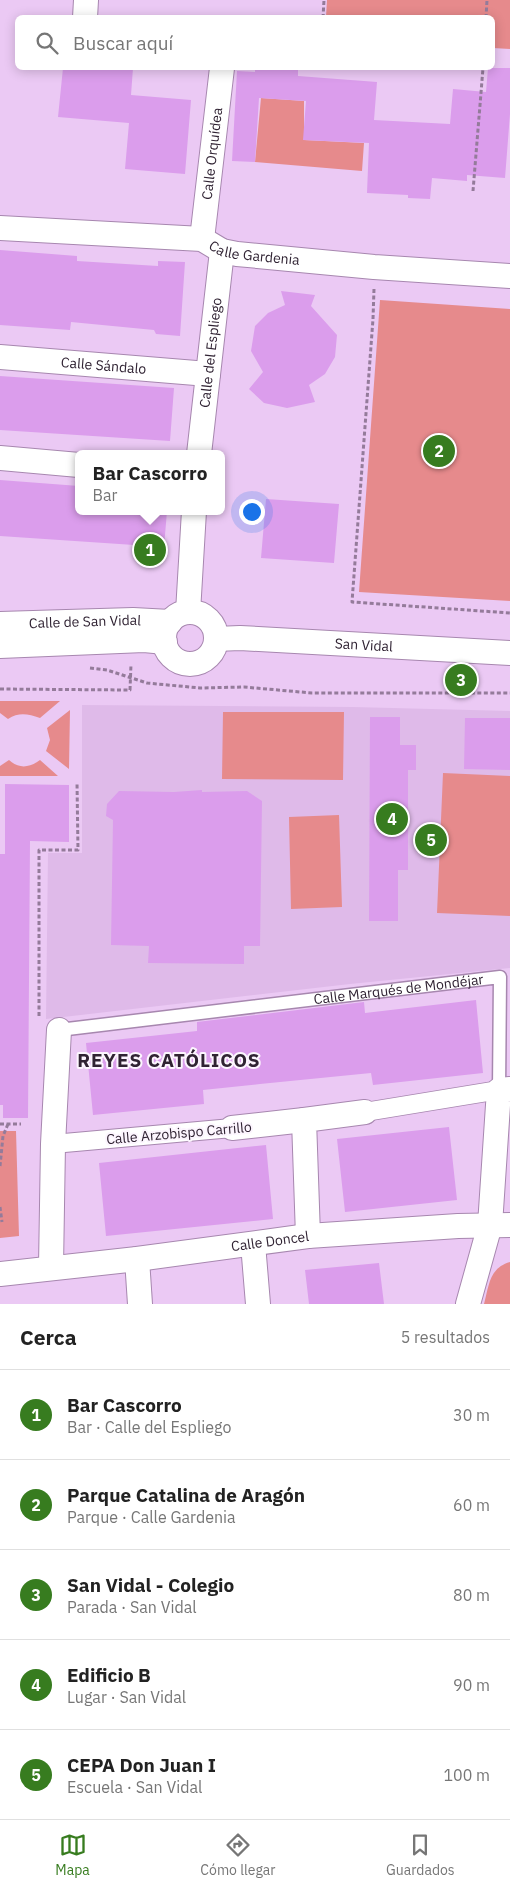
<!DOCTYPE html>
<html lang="es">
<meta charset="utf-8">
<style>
body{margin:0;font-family:"IBM Plex Sans",sans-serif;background:#f6f6f6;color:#222}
.you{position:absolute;left:251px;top:511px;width:18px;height:18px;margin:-12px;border:4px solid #fff;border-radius:50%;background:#1a73e8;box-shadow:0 0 0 8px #1a73e833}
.badge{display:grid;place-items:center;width:32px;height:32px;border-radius:50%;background:#377c1f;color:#fff;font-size:16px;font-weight:700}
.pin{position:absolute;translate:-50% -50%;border:2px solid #fff;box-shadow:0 1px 5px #0006}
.popup{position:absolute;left:75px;top:450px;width:150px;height:65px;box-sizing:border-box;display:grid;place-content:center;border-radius:8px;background:#fff;filter:drop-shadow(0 1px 4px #0005);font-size:16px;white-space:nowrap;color:#767676}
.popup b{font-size:19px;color:#222}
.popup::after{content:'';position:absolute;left:50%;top:100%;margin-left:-10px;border:10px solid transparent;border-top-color:#fff}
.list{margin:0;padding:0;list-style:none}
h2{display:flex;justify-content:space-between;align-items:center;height:65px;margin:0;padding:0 20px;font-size:21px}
h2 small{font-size:16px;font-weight:400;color:#767676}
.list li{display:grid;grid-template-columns:32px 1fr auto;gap:15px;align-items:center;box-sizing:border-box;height:90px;padding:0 20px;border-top:1px solid #e0e0e0}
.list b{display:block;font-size:19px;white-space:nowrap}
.list p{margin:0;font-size:16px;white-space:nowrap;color:#767676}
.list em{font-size:16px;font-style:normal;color:#767676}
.icon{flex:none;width:28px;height:28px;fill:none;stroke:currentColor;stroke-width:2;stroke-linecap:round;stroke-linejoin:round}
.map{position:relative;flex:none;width:510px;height:1304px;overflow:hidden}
.search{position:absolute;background:#fff;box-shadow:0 2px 12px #0003;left:15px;right:15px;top:15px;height:55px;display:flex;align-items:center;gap:12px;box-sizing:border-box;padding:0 18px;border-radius:8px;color:#767676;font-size:19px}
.sheet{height:515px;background:#fff}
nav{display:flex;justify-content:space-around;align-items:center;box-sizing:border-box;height:70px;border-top:1px solid #e0e0e0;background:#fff;font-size:14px;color:#767676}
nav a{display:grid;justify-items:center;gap:2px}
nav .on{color:#377c1f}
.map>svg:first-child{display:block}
.built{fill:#dfbae9}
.green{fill:#e68a8c}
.building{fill:#db9dec}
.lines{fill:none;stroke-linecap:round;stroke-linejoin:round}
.service-casing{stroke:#a787af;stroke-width:15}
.pedestrian-casing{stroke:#a787af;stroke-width:20}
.minor-casing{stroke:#a787af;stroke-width:26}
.path{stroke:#947b9a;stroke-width:3;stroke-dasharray:4 2.5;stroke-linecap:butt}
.service{stroke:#fff;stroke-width:12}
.pedestrian{stroke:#fff;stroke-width:18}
.minor{stroke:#fff;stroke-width:24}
.labels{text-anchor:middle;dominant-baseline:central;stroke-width:4;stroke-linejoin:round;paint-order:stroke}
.street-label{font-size:14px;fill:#302333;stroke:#fcf5fe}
.district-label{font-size:19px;font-weight:bold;letter-spacing:1px;fill:#302333;stroke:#fcf5fe}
</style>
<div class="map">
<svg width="510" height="1304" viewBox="0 0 510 1304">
<rect width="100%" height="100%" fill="#ebc9f4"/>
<path class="built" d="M82 705 353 707 510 711V968L350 984 46 1019 48 853H82Z"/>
<path class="green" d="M327 0H510V49L493 48 492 18 326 17Z
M261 98 304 101V140L364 143 362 171 255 162Z
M380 300 510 309V601L359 592Z
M0 701H60L40 718C28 714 19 712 8 719L0 713Z
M70 710 69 769 46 751 50 740 47 728Z
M223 712H344L343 780 222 779Z
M9 760C19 769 29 768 40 760L58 776H0V766Z
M443 773 510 776V916L437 913Z
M339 815 342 907 291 909 289 817Z
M0 1131H16L19 1236 0 1238Z
M510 1262V1304H484C489 1286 489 1268 510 1262Z"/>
<path class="building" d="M63 68H133L131 95 191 100 185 174 125 169 129 123 58 117Z
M255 68H298V76L377 82 374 120 450 124 453 89 486 92 488 68H510V114L505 178 467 175V181L432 178 430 199 408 198V195L367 193 369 143 303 140 306 101 259 98 255 162 232 161 237 71 255 72Z
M0 250 77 256V261L158 266V261L185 262 180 336 156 334 154 330 71 322 70 330 0 325Z
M281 291 315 295 311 306 337 335 335 357 325 374 309 385 315 402 287 408 264 403 249 389 263 372 251 351 255 326 268 313 285 305Z
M0 376 174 388 170 441 0 430Z
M0 480 79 486V511H167L164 547 0 536Z
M266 499 339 504 334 563 261 558Z
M370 717H400V745H416V770H408V870H398V921H369Z
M465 718H510V770L464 769Z
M5 784 69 785V842L30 841 28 1118H3V1105H0V854H5Z
M202 790V792L247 791 262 801 260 946H244V964L148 963 149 946 111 945 113 820 106 816 107 804 119 791 174 792Z
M476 1000 483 1073 373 1085 371 1073 260 1084 203 1090 204 1104 93 1115 86 1043 197 1031V1022L364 1002 365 1013Z
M449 1127 457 1200 345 1212 337 1139Z
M266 1145 273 1219 106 1236 99 1163Z
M379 1263 384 1304H309L305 1270Z"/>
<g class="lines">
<g class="service-casing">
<g id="service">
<path id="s1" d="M59 1030 500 977 499 1090"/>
</g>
</g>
<g class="pedestrian-casing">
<path id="pedestrian" d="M365 1112 499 1090
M53 1144 232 1128"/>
</g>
<g class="minor-casing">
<g id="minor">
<path d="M85 18 86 0"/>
<path id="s2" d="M0 228 202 239 222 251 237 254 374 267 510 276"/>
<path id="s3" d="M202 239 222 68"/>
<path id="s4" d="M0 357 208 374"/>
<path id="s5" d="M199 454 222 251"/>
<path d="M0 458 79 465"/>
<path d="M188 612 194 511"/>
<circle cx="190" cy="638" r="26"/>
<path id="s6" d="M0 624 133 620 170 622"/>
<path id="s7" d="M216 639 240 638 510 653"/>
<path d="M0 646 144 640 165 642"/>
<path d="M232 1128 304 1120"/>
<path d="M308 1236 304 1120 365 1112"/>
<path d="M253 1244 258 1304"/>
<path d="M137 1259 140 1304"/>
<path d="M51 1267 53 1144 59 1030"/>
<path id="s8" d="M0 1274 137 1259 308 1236 458 1226 510 1225"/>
<path d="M468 1304 490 1225 499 1090 510 1089"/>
</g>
</g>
<path class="path" d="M323 18 324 0
M486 18 487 0
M473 191 483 68
M374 289 373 319 352 602 510 613
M90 668 107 670 147 683 200 688 244 687 312 693H510
M0 689 130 690 131 664
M39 1016V850H78L77 782
M0 1124H21
M0 1166 3 1136 8 1124
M0 1207 2 1222"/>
<use href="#service" class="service"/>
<use href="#pedestrian" class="pedestrian"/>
<use href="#minor" class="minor"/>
</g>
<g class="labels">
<g class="street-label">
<text stroke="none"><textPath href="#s3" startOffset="86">Calle Orquídea</textPath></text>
<text stroke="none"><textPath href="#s2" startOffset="258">Calle Gardenia</textPath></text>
<text stroke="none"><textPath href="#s5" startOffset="102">Calle del Espliego</textPath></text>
<text stroke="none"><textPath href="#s4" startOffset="104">Calle Sándalo</textPath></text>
<text stroke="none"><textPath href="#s6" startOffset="85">Calle de San Vidal</textPath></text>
<text stroke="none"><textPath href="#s7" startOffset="148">San Vidal</textPath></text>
<text stroke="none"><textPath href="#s1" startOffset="342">Calle Marqués de Mondéjar</textPath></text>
<text transform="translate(179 1133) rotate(-5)">Calle Arzobispo Carrillo</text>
<text stroke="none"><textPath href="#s8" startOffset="272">Calle Doncel</textPath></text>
</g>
<g class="district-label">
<text x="169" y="1060">REYES CATÓLICOS</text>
</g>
</g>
</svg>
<div class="you"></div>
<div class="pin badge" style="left:150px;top:550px">1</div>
<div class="popup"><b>Bar Cascorro</b>Bar</div>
<div class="pin badge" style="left:439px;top:451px">2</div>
<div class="pin badge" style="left:461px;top:680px">3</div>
<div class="pin badge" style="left:392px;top:819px">4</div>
<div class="pin badge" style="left:431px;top:840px">5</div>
<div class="search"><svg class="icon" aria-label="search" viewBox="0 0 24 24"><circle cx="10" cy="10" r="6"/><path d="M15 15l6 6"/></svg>Buscar aquí</div>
</div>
<section class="sheet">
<h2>Cerca<small>5 resultados</small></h2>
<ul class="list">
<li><span class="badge">1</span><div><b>Bar Cascorro</b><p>Bar · Calle del Espliego</p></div><em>30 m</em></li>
<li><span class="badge">2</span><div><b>Parque Catalina de Aragón</b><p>Parque · Calle Gardenia</p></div><em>60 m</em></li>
<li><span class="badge">3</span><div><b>San Vidal - Colegio</b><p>Parada · San Vidal</p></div><em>80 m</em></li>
<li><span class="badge">4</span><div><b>Edificio B</b><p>Lugar · San Vidal</p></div><em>90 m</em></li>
<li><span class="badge">5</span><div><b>CEPA Don Juan I</b><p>Escuela · San Vidal</p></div><em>100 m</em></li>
</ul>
</section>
<nav>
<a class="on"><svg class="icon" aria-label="map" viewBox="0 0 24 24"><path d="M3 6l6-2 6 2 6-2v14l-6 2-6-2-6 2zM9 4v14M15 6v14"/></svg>Mapa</a>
<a><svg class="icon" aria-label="directions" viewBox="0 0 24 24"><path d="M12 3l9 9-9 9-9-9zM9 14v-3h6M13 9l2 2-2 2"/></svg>Cómo llegar</a>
<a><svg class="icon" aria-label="saved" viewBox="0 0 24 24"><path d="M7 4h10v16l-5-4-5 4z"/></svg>Guardados</a>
</nav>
